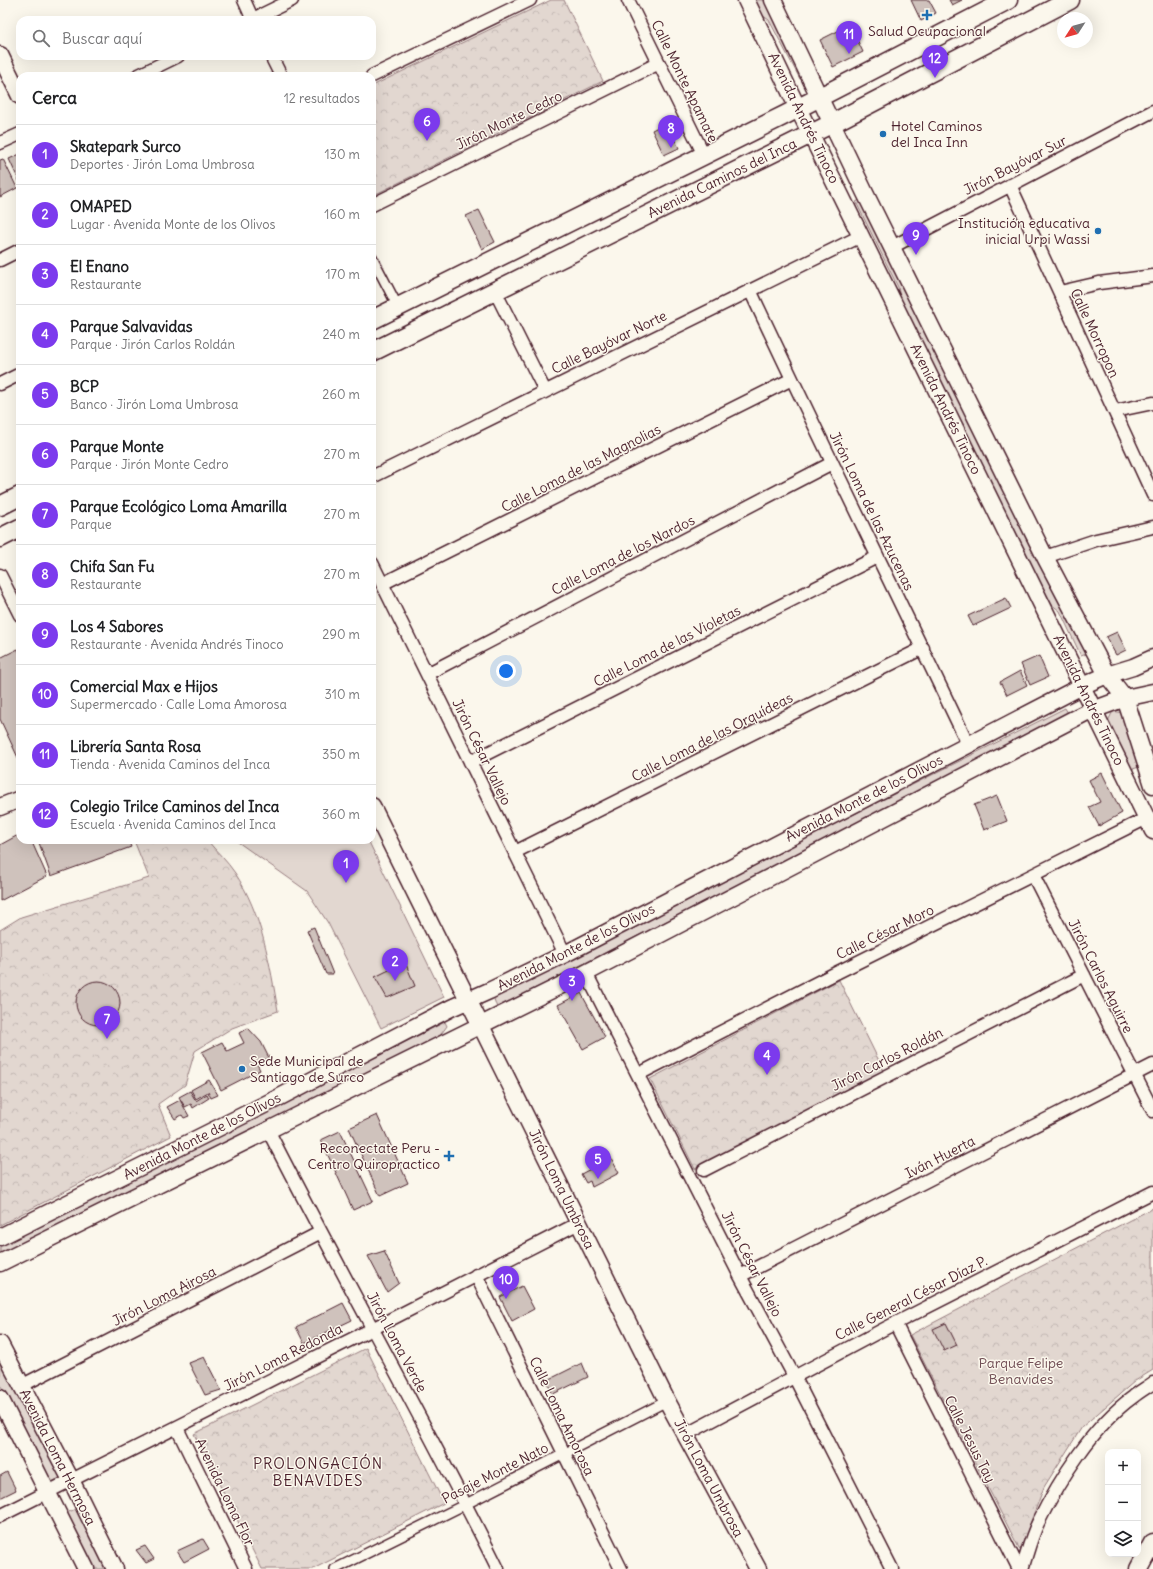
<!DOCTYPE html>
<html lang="es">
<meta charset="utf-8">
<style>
body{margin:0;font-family:Delius,sans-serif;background:#f6f6f6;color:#202124}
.controls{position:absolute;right:12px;bottom:12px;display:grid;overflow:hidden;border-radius:8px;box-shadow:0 4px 16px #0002}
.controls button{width:36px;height:36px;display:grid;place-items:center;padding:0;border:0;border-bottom:1px solid #e0e0e0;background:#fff;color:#202124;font:20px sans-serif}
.compass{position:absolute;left:1057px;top:12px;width:36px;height:36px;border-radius:50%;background:#fff;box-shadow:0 4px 16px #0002;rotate:234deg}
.you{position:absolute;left:506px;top:671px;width:14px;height:14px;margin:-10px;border:3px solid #fff;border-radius:50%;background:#1a73e8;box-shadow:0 0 0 6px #1a73e833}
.badge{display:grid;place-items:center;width:26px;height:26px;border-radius:50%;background:#7c3aed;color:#fff;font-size:13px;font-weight:700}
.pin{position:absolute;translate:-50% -33px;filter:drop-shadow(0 1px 2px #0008)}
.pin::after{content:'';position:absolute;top:21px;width:14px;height:12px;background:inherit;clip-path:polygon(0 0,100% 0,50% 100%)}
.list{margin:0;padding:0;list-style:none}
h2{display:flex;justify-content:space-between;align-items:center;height:52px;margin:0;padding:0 16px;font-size:17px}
h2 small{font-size:13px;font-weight:400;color:#757577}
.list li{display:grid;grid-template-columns:26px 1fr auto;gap:12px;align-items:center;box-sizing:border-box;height:60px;padding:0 16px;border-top:1px solid #e0e0e0}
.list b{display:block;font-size:15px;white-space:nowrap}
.list p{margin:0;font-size:13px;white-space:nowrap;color:#757577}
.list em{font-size:13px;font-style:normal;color:#757577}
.icon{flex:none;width:22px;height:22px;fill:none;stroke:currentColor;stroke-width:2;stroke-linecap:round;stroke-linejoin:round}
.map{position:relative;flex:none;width:1153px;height:1569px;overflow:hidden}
.search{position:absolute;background:#fff;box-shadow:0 4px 16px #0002;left:16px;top:16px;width:360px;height:44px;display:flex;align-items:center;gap:10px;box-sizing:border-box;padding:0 14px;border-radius:12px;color:#757577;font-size:15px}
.panel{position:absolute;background:#fff;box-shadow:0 4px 16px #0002;left:16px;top:72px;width:360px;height:772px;border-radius:12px}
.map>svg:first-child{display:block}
.grass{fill:#e2d7d0;stroke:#967b7e}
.park{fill:url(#park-crowns);stroke:#967b7e}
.building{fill:#cfc2bc;stroke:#4a1f2b}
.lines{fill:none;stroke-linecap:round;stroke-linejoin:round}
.pedestrian-casing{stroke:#4a1f2b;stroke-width:12}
.minor-casing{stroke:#4a1f2b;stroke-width:15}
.tertiary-casing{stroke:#4a1f2b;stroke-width:19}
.secondary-casing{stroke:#4a1f2b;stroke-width:21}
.pedestrian{stroke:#fbf7ec;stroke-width:9}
.minor{stroke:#fbf7ec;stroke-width:12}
.tertiary{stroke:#fbf7ec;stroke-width:16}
.secondary{stroke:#fbf7ec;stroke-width:18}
.poi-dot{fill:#1f6fb2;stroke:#fbf7ec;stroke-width:1.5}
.labels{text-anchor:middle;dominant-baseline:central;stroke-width:3;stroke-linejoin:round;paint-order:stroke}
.poi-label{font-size:14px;fill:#4a1f2b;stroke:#fbf7ec;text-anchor:start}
.street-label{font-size:14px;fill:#4a1f2b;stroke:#fbf7ec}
.park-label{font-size:14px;fill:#704d54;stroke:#fbf7ec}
.neighbourhood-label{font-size:15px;letter-spacing:1px;fill:#4a1f2b;stroke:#fbf7ec}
</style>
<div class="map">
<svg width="1153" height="1569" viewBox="0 0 1153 1569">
<defs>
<pattern id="park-crowns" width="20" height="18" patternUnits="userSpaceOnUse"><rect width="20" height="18" fill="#e2d7d0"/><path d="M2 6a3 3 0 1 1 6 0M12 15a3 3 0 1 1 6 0" fill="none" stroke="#c3b8b3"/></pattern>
</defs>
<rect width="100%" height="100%" fill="#fbf7ec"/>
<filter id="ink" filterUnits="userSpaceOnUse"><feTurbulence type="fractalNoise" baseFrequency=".025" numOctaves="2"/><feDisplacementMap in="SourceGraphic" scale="8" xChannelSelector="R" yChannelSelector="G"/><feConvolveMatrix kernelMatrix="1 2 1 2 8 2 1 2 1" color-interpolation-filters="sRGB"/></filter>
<g filter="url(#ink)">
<path class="grass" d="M748 0H769L805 77 800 79 769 20 753 9Z
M863 198 1089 653 1081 656 1060 611 1047 601 901 304 898 287 856 202Z
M1065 708 1069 715 497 1008 493 996Z
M1113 711 1122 713 1139 767 1133 769 1128 764 1108 721Z
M235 840H368L444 997 381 1028 328 923 307 891Z
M445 1022 447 1026 439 1037 0 1254V1245Z
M0 1355 68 1475 49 1483 0 1384Z
M78 1508 108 1569H92L64 1514Z"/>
<path class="park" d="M551 0H564L603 81 372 196V86Z
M142 840H207C216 851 227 861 235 873 262 914 270 964 278 1011L232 1028 195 1051 185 1085 158 1104 171 1136 0 1225V930L21 917 149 878 135 843Z
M839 980 884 1071 695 1169 650 1079Z
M1153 1208V1370L1135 1381 1082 1427 1044 1487 1020 1550 910 1335Z
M366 1348 444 1503 313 1569H262L194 1434Z"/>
<path class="building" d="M911 0H929L936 13 921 21Z
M949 0H962L952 5Z
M850 25 863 52 833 67 820 40Z
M666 123 679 148 664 155 652 130Z
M20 154V183L9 159Z
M3 159 17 188 0 197V160Z
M479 210 495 242 482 249 466 216Z
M1006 598 1011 608 973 626 968 616Z
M1117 632 1126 650 1116 655 1106 637Z
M18 649 20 654V762L0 719V658Z
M1039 656 1048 677 1030 685 1021 664Z
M1020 671 1027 685 1007 695 1000 682Z
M1102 773 1122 813 1099 826 1089 807 1100 802 1089 780Z
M997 796 1007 821 984 830 974 805Z
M20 834V840H31L47 876 0 901V845Z
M38 840H128L131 847 51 876Z
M314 927 333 974H326L307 930Z
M405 962 415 986 387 998 375 977Z
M76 1003a22 22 0 1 1 44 0a22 22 0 1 1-44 0Z
M581 993 605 1037 583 1049 558 1005Z
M248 1028 261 1042 269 1058 257 1064 260 1070 221 1090 202 1052 222 1042 227 1051 244 1043 239 1033Z
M209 1080 218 1095 211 1098 208 1092 196 1099 191 1090Z
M190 1091 196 1101 207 1094 209 1098 193 1108 191 1104 185 1107 179 1097Z
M180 1100 189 1116 184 1118 182 1115 175 1119 167 1107Z
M377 1115 408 1183 380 1196 349 1128Z
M340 1131 373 1201 353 1210 321 1140Z
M611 1158 619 1173 592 1187 590 1181 586 1183 581 1174Z
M384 1251 399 1283 387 1292 368 1256Z
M522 1286 534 1309 512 1321 500 1297Z
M343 1303 352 1320 304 1343 296 1327Z
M946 1323 957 1345 944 1351 933 1329Z
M204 1357 221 1390 205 1395 189 1363Z
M582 1363 588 1377 553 1394 546 1381Z
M7 1472 16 1490 0 1498V1476Z
M203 1539 209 1549 184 1562 177 1551Z
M145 1546 154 1559 146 1563 136 1550Z"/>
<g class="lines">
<g class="pedestrian-casing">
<path id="pedestrian" d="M372 257 398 307
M335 1569 466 1504 667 1401"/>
</g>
<g class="minor-casing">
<path id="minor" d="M244 0 253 20
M628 0 704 155
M251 20 292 0
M271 56 281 76
M137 76 178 56
M372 76 530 0
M0 143 20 134
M1010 185 1153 495
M372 205 659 63
M892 247 1153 111
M0 260 20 250
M750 290C821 442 896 593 968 744
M495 291 545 391
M1060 292 1099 283 1153 276
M0 384 20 374
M1115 411 1153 403
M372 477 861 236
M1045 557 1096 540 1153 527
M372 563 565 954
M0 575 20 615
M382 584 792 379
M427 674 832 463
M470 762 877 557
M515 852 923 648
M1033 875 1153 1111
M586 973 740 1276 794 1376 892 1569
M639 1074 836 973 1147 818
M268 1130C343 1278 425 1421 498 1569
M704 1170 1084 975
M476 1275 621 1569
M740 1276 1153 1065
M895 1323 1019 1569
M21 1386 321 1232
M177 1428 246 1569
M685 1435 886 1328 1153 1192
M0 1516 372 1329 579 1223
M1022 1569C1027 1554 1031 1537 1038 1523 1059 1480 1094 1425 1133 1397 1139 1392 1146 1388 1153 1383"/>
</g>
<g class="tertiary-casing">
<path id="tertiary" d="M746 0 791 94 1153 831
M773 0 865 193 1045 557 1107 675 1125 698 1153 785
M0 55 20 96
M372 806 667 1401 758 1569
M0 807 20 799
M0 1237 278 1098 451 1008 489 991 565 954 1082 686 1107 675 1133 667 1153 658
M0 1263 586 973 1085 713 1125 698 1153 692
M0 1344 71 1480 115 1569
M0 1398 86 1569"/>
</g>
<g class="secondary-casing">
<path id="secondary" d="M372 320 785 115 1008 0
M372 352 831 124 1070 0
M0 506 20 496
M0 538 20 528
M1139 1569 1153 1543"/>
</g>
<use href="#pedestrian" class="pedestrian"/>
<use href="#minor" class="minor"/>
<use href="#tertiary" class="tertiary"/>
<use href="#secondary" class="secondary"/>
</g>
</g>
<g class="poi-dot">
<path d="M925 9h4v4h4v4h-4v4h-4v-4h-4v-4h4z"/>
<circle cx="883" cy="134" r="4"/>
<circle cx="1098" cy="231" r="4"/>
<circle cx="242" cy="1069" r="4"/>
<path d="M447 1150h4v4h4v4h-4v4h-4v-4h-4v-4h4z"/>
</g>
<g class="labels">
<g class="poi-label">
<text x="927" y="31" text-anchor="middle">Salud Ocupacional</text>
<text x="891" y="126">Hotel Caminos<tspan x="891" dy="16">del Inca Inn</tspan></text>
<text x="1090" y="223" text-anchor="end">Institución educativa<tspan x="1090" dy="16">inicial Urpi Wassi</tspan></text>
<text x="250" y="1061">Sede Municipal de<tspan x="250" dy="16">Santiago de Surco</tspan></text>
<text x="440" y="1148" text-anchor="end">Reconectate Peru -<tspan x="440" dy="16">Centro Quiropractico</tspan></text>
</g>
<g class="street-label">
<text transform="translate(685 81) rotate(64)">Calle Monte Apamate</text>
<text transform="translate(804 118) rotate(64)">Avenida Andrés Tinoco</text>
<text transform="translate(509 120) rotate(-26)">Jirón Monte Cedro</text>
<text transform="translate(1015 165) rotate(-27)">Jirón Bayóvar Sur</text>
<text transform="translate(722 178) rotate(-26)">Avenida Caminos del Inca</text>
<text transform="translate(1095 333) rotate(65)">Calle Morropon</text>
<text transform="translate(609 342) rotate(-26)">Calle Bayóvar Norte</text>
<text transform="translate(946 409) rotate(64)">Avenida Andrés Tinoco</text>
<text transform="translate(581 468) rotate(-27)">Calle Loma de las Magnolias</text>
<text transform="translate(872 511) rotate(64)">Jirón Loma de las Azucenas</text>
<text transform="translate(623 555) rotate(-27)">Calle Loma de los Nardos</text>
<text transform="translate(667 646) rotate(-27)">Calle Loma de las Violetas</text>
<text transform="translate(1089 700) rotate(64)">Avenida Andrés Tinoco</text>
<text transform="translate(712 737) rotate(-27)">Calle Loma de las Orquídeas</text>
<text transform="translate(482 752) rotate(64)">Jirón César Vallejo</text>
<text transform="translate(864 798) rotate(-27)">Avenida Monte de los Olivos</text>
<text transform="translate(885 932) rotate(-26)">Calle César Moro</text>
<text transform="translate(576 947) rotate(-27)">Avenida Monte de los Olivos</text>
<text transform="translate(1101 976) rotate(63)">Jirón Carlos Aguirre</text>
<text transform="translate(887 1059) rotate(-27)">Jirón Carlos Roldán</text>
<text transform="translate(202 1136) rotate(-27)">Avenida Monte de los Olivos</text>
<text transform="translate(940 1157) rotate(-27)">Iván Huerta</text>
<text transform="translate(562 1189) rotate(64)">Jirón Loma Umbrosa</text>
<text transform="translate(752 1264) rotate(63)">Jirón César Vallejo</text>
<text transform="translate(164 1296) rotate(-27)">Jirón Loma Airosa</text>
<text transform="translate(911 1298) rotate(-27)">Calle General César Díaz P.</text>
<text transform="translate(397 1342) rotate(62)">Jirón Loma Verde</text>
<text transform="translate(283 1357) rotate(-27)">Jirón Loma Redonda</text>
<text transform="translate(562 1416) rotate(64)">Calle Loma Amorosa</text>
<text transform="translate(970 1439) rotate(63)">Calle Jesus Tay</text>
<text transform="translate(58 1457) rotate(63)">Avenida Loma Hermosa</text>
<text transform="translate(495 1473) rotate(-27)">Pasaje Monte Nato</text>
<text transform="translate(709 1478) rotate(62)">Jirón Loma Umbrosa</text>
<text transform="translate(225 1492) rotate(64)">Avenida Loma Flor</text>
</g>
<g class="park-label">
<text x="1021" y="1363">Parque Felipe<tspan x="1021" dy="16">Benavides</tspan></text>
</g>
<g class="neighbourhood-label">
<text x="318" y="1463">PROLONGACIÓN<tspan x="318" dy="17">BENAVIDES</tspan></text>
</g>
</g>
</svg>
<div class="controls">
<button>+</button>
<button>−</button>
<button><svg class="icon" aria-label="layers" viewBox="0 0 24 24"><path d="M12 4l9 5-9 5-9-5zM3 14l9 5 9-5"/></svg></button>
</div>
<svg class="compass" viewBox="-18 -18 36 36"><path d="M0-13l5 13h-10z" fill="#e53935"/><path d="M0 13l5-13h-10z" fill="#757577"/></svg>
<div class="you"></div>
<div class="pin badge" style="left:346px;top:883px">1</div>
<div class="pin badge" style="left:395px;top:981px">2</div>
<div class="pin badge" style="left:572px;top:1001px">3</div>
<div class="pin badge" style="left:767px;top:1075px">4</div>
<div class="pin badge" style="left:598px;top:1179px">5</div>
<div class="pin badge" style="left:427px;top:141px">6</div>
<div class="pin badge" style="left:107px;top:1039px">7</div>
<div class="pin badge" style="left:671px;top:148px">8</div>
<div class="pin badge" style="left:916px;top:255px">9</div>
<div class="pin badge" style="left:506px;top:1299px">10</div>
<div class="pin badge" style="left:849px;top:54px">11</div>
<div class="pin badge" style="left:935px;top:78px">12</div>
<div class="search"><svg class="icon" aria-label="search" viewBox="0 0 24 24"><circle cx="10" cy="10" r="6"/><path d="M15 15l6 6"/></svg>Buscar aquí</div>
<section class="panel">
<h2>Cerca<small>12 resultados</small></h2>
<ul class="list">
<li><span class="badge">1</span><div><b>Skatepark Surco</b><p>Deportes · Jirón Loma Umbrosa</p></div><em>130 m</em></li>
<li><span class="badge">2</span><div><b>OMAPED</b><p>Lugar · Avenida Monte de los Olivos</p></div><em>160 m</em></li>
<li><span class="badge">3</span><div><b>El Enano</b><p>Restaurante</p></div><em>170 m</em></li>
<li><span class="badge">4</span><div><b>Parque Salvavidas</b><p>Parque · Jirón Carlos Roldán</p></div><em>240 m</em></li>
<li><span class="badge">5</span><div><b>BCP</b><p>Banco · Jirón Loma Umbrosa</p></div><em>260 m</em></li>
<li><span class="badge">6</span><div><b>Parque Monte</b><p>Parque · Jirón Monte Cedro</p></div><em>270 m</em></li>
<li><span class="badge">7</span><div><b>Parque Ecológico Loma Amarilla</b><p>Parque</p></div><em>270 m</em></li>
<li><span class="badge">8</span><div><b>Chifa San Fu</b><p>Restaurante</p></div><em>270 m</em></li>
<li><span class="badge">9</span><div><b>Los 4 Sabores</b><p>Restaurante · Avenida Andrés Tinoco</p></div><em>290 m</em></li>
<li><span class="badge">10</span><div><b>Comercial Max e Hijos</b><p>Supermercado · Calle Loma Amorosa</p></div><em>310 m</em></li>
<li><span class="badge">11</span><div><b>Librería Santa Rosa</b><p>Tienda · Avenida Caminos del Inca</p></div><em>350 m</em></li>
<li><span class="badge">12</span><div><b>Colegio Trilce Caminos del Inca</b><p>Escuela · Avenida Caminos del Inca</p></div><em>360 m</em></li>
</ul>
</section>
</div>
